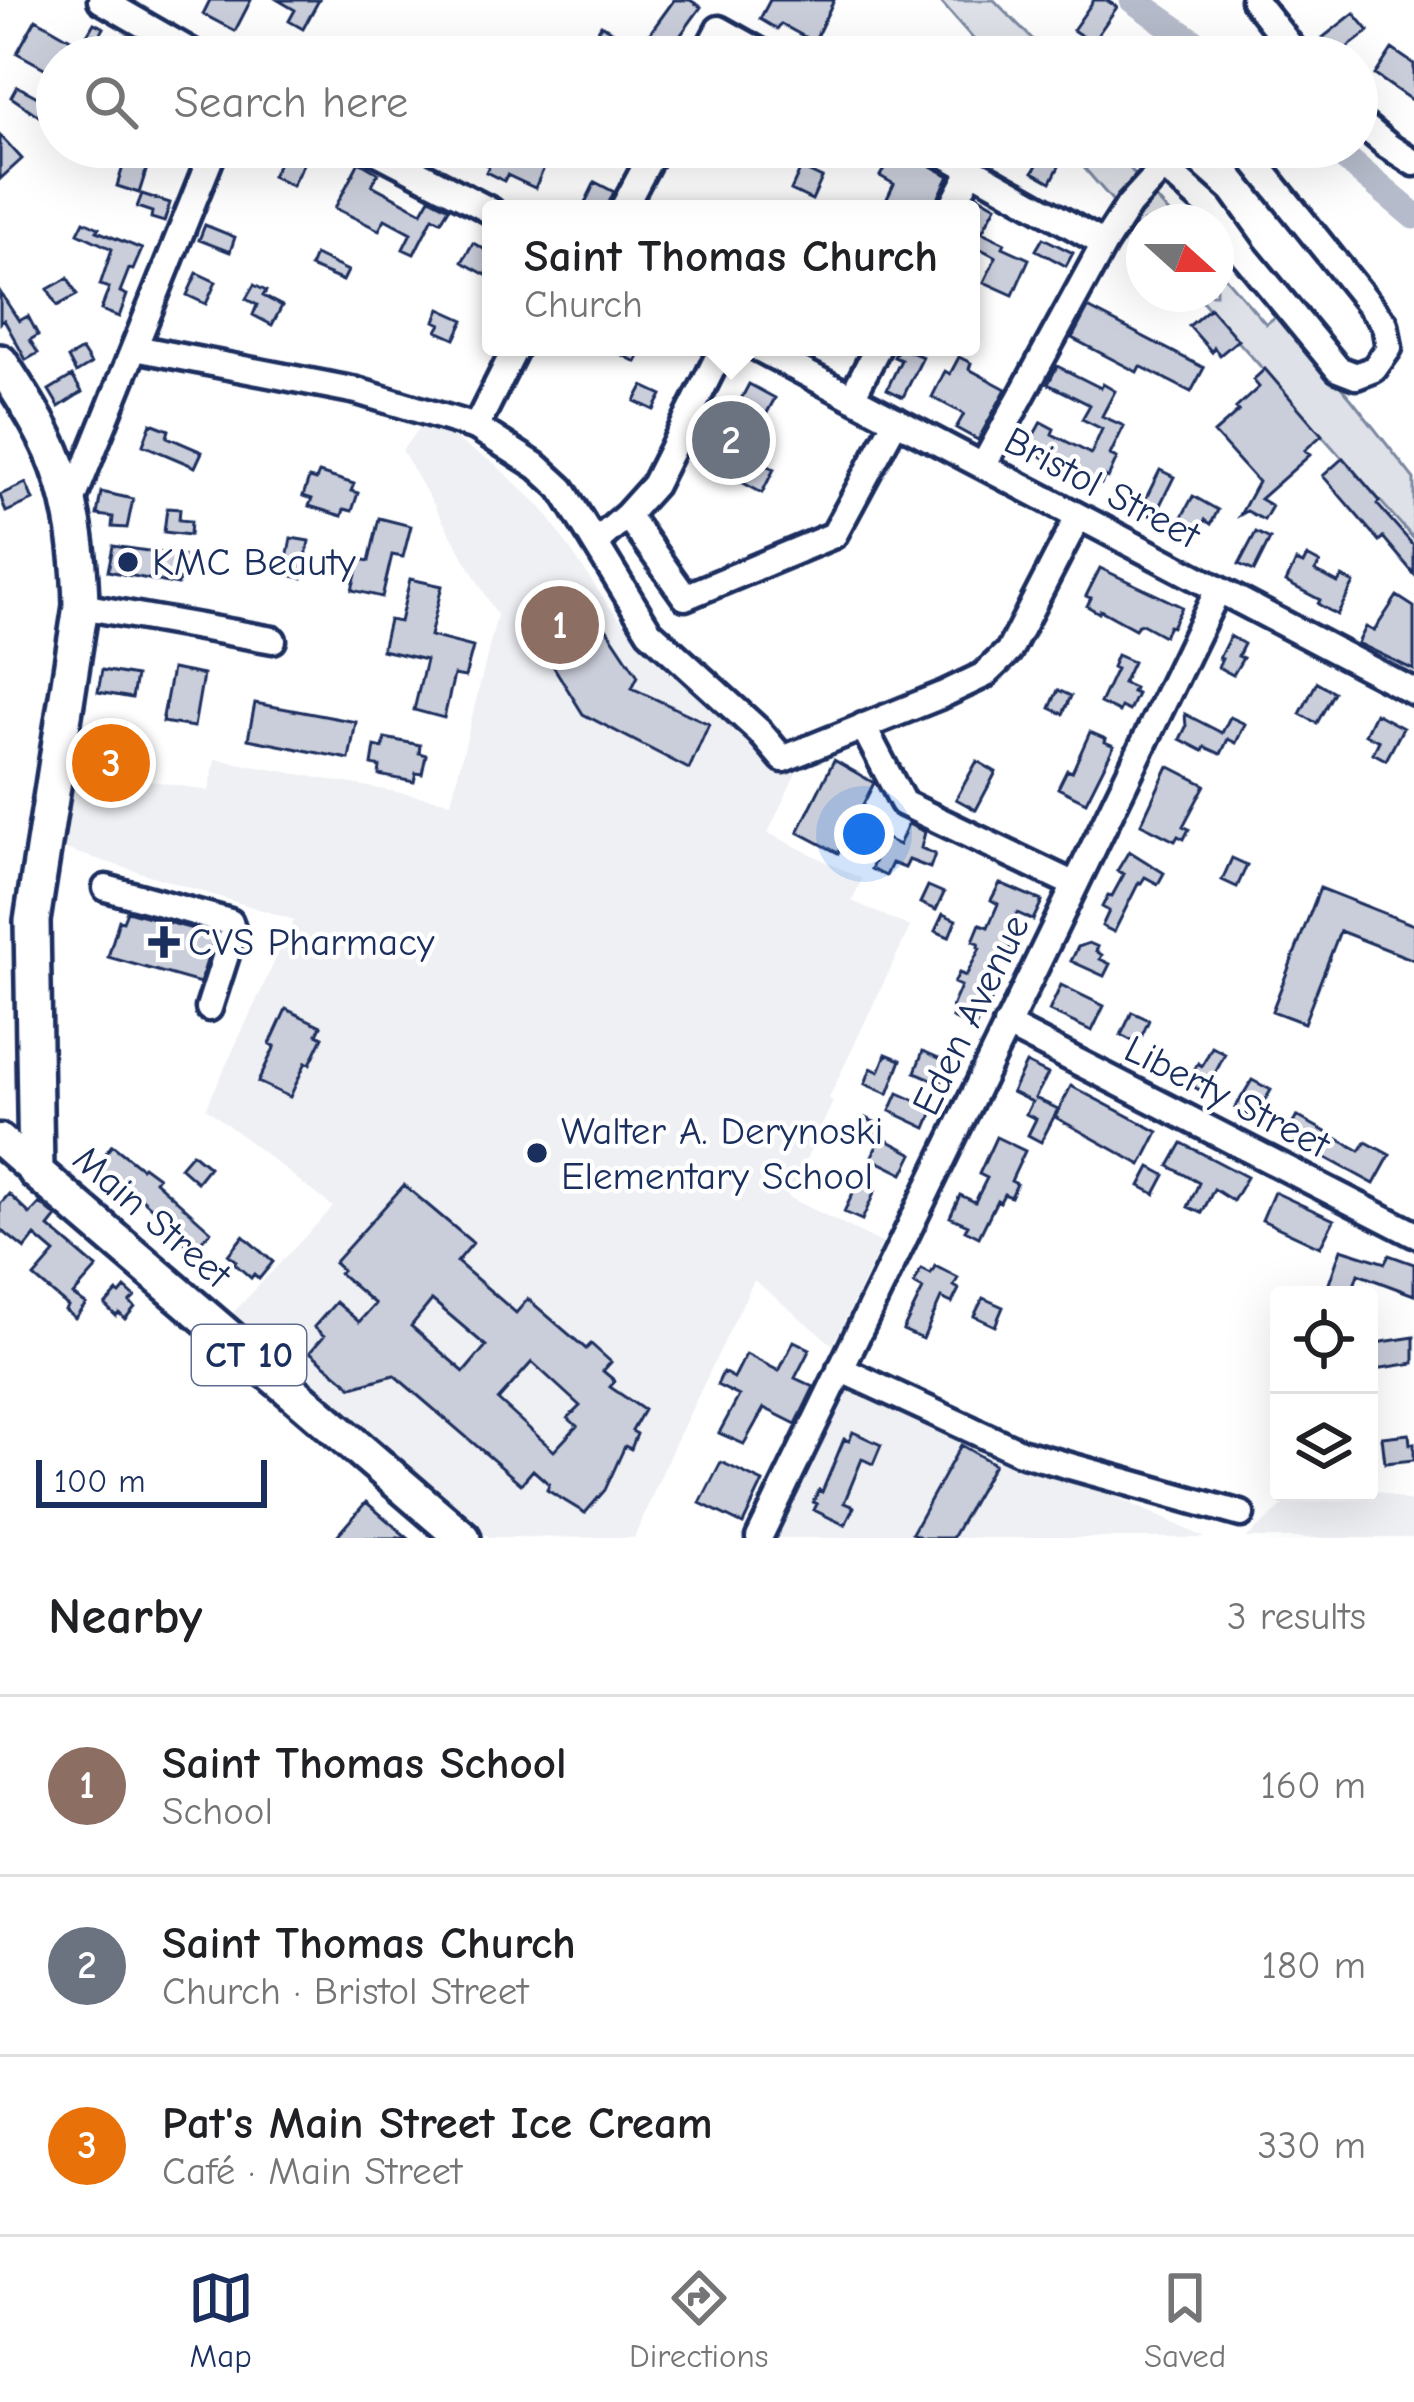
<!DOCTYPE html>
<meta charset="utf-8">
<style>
body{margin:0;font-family:"Comic Neue",sans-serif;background:#f2f2f2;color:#202124}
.controls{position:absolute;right:36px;bottom:36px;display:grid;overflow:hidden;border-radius:12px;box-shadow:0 12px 48px #0002}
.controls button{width:108px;height:108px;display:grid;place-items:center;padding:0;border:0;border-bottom:3px solid #e0e0e0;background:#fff;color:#202124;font:60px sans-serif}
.compass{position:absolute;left:1126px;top:204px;width:108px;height:108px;border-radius:50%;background:#fff;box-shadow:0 12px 48px #0002;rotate:111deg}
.scale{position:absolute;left:36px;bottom:30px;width:231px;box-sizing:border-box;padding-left:12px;border:6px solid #1b2f5e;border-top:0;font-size:33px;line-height:42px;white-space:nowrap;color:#1b2f5e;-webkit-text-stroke:9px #fff;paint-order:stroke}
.you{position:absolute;left:864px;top:834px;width:42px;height:42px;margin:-30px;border:9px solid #fff;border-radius:50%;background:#1a73e8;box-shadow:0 0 0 18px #1a73e833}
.badge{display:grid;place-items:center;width:78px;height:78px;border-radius:50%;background:#1b2f5e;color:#fff;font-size:39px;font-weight:700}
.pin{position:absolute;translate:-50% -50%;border:6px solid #fff;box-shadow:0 3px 12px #0006}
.popup{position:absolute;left:482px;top:200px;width:498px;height:156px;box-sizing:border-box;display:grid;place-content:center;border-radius:12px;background:#fff;filter:drop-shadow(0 3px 9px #0005);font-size:39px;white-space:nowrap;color:#757577}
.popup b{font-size:45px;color:#202124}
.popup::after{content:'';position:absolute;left:50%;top:100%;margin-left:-24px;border:24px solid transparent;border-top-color:#fff}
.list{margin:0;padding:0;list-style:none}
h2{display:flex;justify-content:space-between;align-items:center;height:156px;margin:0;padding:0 48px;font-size:51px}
h2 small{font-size:39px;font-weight:400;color:#757577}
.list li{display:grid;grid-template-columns:78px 1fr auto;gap:36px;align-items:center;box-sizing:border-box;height:180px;padding:0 48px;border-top:3px solid #e0e0e0}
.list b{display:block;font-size:45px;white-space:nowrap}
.list p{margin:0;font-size:39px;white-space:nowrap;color:#757577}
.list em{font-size:39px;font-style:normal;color:#757577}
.icon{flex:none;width:66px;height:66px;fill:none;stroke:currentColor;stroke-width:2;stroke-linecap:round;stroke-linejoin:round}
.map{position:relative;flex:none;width:1414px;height:1538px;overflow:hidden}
.search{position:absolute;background:#fff;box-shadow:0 12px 48px #0002;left:36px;right:36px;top:36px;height:132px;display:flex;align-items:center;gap:30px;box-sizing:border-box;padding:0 42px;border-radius:66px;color:#757577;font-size:45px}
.sheet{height:696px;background:#fff}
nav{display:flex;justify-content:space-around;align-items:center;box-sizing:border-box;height:168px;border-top:3px solid #e0e0e0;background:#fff;font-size:33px;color:#757577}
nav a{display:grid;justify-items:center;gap:6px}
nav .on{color:#1b2f5e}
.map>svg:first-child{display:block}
.built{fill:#eff0f4}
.green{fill:#dee1e7;stroke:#7c88a2;stroke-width:3}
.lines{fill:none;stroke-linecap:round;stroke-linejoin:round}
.river{stroke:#b5bbca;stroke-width:27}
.building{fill:#caceda;stroke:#1b2f5e;stroke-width:3;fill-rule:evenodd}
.minor-casing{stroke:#1b2f5e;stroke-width:33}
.major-casing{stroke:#1b2f5e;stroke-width:39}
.highway-casing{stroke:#1b2f5e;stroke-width:42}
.minor{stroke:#fff;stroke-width:24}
.major{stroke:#fff;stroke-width:30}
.highway{stroke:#fff;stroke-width:33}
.poi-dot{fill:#1b2f5e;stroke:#fff;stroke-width:4.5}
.labels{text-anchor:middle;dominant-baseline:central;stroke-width:9;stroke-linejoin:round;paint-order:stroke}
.shield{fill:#fff;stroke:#5f6d8e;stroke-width:3}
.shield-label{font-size:36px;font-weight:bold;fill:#1b2f5e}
.street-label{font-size:39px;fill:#1b2f5e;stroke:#fff}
.poi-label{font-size:39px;fill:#1b2f5e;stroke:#fff;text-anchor:start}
</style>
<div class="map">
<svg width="1414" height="1538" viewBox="0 0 1414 1538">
<rect width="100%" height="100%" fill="#fff"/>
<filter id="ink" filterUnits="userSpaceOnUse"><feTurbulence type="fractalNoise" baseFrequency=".00833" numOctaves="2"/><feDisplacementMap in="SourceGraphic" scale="24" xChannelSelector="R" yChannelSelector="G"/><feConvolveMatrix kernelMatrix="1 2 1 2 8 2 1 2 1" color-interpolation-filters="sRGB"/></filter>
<g filter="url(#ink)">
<path class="built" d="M425 421 494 463 543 509 608 605 638 640 756 751 798 769 768 833 862 879 852 901 910 927 829 1098 833 1102 788 1197 882 1243 833 1345 754 1280 671 1452 634 1538 489 1537 458 1516 228 1318 333 1207 206 1108 294 920 58 847 71 766 209 791 215 759 451 802 497 615 402 450Z
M849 1373 1206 1538H777Z
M1369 1488 1414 1503V1538H1246L1298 1493H1369Z"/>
<path class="green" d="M939 0H994L1050 57H989Z
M1066 147H1111L1177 222H1144V237Z
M1216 267 1266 324 1279 314 1352 400 1414 479V539L1196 294H1216Z"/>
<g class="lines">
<path class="river" d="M1133 0 1215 57
M1332 147 1414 216"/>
</g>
<path class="building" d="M210 0H251L235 31 203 14Z
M278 0H319L303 29 289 21 295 10Z
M674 0H690L701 7 665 57H628L594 37 601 25 640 47Z
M770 0H834L814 42 781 24 777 29 760 19Z
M1094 0H1106L1117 7 1092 43 1073 30Z
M1354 13 1369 31 1335 57 1321 39Z
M36 19 81 45 94 23 104 28 91 51 103 57H57V75L17 53Z
M1392 49 1414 64V102L1375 75Z
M17 86 56 107 46 121 11 97Z
M0 135 22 159 0 179Z
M287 147H300L309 152 292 186 272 176Z
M449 147H520L522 151 546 163 535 188 507 175 504 181 486 172 489 166Z
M896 147 949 176 933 209H882L894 184 880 176Z
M1047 147 1065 155 1051 182 1033 172Z
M125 160 147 168 139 193 117 186Z
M359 162 378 173 372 185 422 212 430 198 449 208 441 221 433 217 414 254 403 249 411 233 385 219 379 230 335 208Z
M801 168 822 178 812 200 791 190Z
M595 182 614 192 606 209H582Z
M142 194 170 203 164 222 151 218 152 212 137 207Z
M977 195 996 206 982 232 1005 243 1003 247 1029 259 1013 295 984 282 996 257 975 246 971 253V206Z
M84 221 99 228 97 231 142 249 133 270 129 269 120 292 127 295 119 317 101 310 109 288 100 285 112 249 78 233Z
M205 225 235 237 230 252 199 240Z
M1043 238 1073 253 1066 266 1036 250Z
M473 243 491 253V266L486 275 462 262Z
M315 255 348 271 343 281 310 267Z
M197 273 216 282 206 304 187 295Z
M68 278 77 295 57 306 48 289Z
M254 285 266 291 263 296 282 306 272 325 253 315 257 305 246 299Z
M0 292 19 321 28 316 38 335 30 340 38 353 26 360 4 320 0 323Z
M1088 308 1204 368 1191 392 1140 366 1137 372 1072 338Z
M1210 308 1238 340 1220 355 1214 348 1212 352 1189 326Z
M440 309 464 320 455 339 437 331 441 324 435 321Z
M607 347H644L636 362Z
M899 347 923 357 903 397 887 389 901 360 894 357Z
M82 350 91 364 76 373 68 358Z
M959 357 971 363 969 369 1006 389 978 440 956 428 964 414 932 397 945 371 950 374Z
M1057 366 1101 388 1103 384 1115 391 1102 416 1124 426 1110 455 1117 458 1108 478 1105 476 1101 484 1069 469 1067 472 1027 447 1041 422 1054 429 1052 434 1091 454 1102 429 1082 419 1090 405 1048 384Z
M1265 369 1322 435 1305 450 1310 455 1260 499 1272 506 1264 520 1247 511 1240 515 1258 482 1214 433 1239 411 1236 408 1259 387 1253 380Z
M72 376 82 392 59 407 49 390Z
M749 384 775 398 755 435 774 445 764 464 774 469 762 493 689 454 711 412 729 422Z
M643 386 662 395 654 410 635 401Z
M151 423 169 430 167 437 202 452 195 467 143 445Z
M1343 458 1380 501 1377 504 1414 546V574L1383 537 1379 541 1323 476Z
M1160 470 1174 477 1154 517 1140 510Z
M319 473 354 484 351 491 358 493 352 511 344 509 342 516 309 506 312 499 303 496 309 478 316 480Z
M26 483 33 500 6 512 0 495Z
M101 492 133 499 127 528 112 527 113 517 97 515Z
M1193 496 1218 510 1211 524 1205 520 1194 540 1175 530Z
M167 508 180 509 179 520 191 521 190 535 164 532Z
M379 518 411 526 403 557 392 555 382 597 352 590 360 559 369 561Z
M1256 532 1270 539 1254 571 1239 564Z
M291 538 309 541 302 578 284 574Z
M113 546 183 556 178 585 108 571Z
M1307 556 1320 563 1315 571 1338 583 1342 577 1354 583 1337 615 1318 604 1320 600 1286 582 1296 561 1303 564Z
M1100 568 1182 607 1172 627 1169 626 1164 636 1142 624 1138 625 1135 629 1100 610 1099 613 1087 606 1091 598 1086 596Z
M410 579 442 586 430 636 473 647 465 677 454 675 444 718 414 710 426 660 382 650 389 620 400 622Z
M1397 596 1414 607V670L1358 643 1366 627 1374 631Z
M577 614 593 638 606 628 638 676 632 688 709 724 689 769 583 714 537 640Z
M1230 636 1244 644 1238 656 1243 658 1233 675 1218 667 1222 659 1219 658Z
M1117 655 1133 662 1123 683 1134 688 1132 692 1137 694 1129 711 1121 707 1119 712 1100 703 1116 669 1112 667Z
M172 669 203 675 194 727 162 722Z
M102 670 136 676 132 698 98 692Z
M1317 682 1334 692 1317 723 1300 714Z
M1058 690 1071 696 1063 714 1050 708Z
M255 703 356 722 349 759 248 739Z
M1375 713 1403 728 1386 760 1373 753 1379 741 1365 734Z
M1185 714 1222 733 1230 717 1245 724 1236 743 1228 739 1221 754 1205 747 1203 751 1180 739 1186 727Z
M1090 732 1106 739 1105 742 1114 746 1086 802 1058 788 1067 770 1072 772Z
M385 738 420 745 419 753 426 755 422 774 416 773 414 782 379 775 380 767 372 765 375 746 383 748Z
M106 744 121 746 118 773 102 771Z
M834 760 874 783 854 822 899 845 908 824 925 832 921 848 935 854 930 868 909 860 905 868 892 863 886 876 871 869 877 856 845 840 838 853 798 832Z
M977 761 996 772 976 810 956 799Z
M1168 766 1205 785 1183 826 1189 829 1184 839 1178 836 1175 841 1141 824Z
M1129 851 1164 873 1158 884 1145 877 1141 883 1139 882 1114 932 1102 926 1109 911 1102 907 1108 895 1112 896 1124 874 1117 871Z
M1232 858 1247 865 1237 887 1222 880Z
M1000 883 1042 901 1033 920 1017 913 1007 935 1014 938 1007 955 999 952 988 976 998 980 993 990 996 991 991 1001 987 999 975 1028 952 1018 956 1009 952 1007 961 986 954 983 959 973 966 976 980 948 978 947 979 943 973 941 980 924 988 927 998 904 991 900Z
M928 886 944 893 936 910 920 903Z
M1320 888 1414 925V960L1340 931 1304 1023 1272 1011Z
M127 911 215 935 200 983 108 957 119 920 123 921Z
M943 914 956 920 949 937 935 931Z
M1089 943 1098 947 1096 951 1102 955 1100 959 1110 964 1104 976 1071 961 1078 947Z
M1061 985 1104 1006 1092 1031 1049 1011Z
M286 1009 321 1026 317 1034 323 1037 310 1064 306 1062 290 1097 258 1082 275 1046 270 1044Z
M1132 1012 1149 1020 1138 1044 1121 1035Z
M1212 1047 1225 1054 1205 1093 1187 1083 1198 1063 1202 1066Z
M923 1051 950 1063 941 1083 915 1072Z
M886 1054 901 1060 888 1094 865 1084 871 1068 879 1072Z
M1026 1063 1048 1074 1035 1098 1058 1109 1041 1142 1028 1135 1036 1119 1026 1114 1032 1102 1012 1092Z
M1252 1080 1271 1090 1254 1119 1235 1108Z
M1071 1086 1158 1132 1141 1165 1055 1117Z
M898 1093 934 1109 926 1128 890 1111Z
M1297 1116 1360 1151 1366 1142 1390 1155 1374 1184 1286 1136Z
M865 1118 879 1124 872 1140 858 1134Z
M881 1137 913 1154 903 1174 871 1158Z
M996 1137 1025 1151 1011 1181 1017 1184 1011 1197 1004 1194 1000 1202 997 1200 979 1237 965 1230 968 1225 950 1217 960 1195 975 1202 987 1178 979 1174Z
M1182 1143 1247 1177 1233 1201 1214 1189 1202 1213 1188 1207 1199 1183 1169 1166Z
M112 1145 141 1168 143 1166 158 1177 155 1181 211 1231 193 1250 178 1236 180 1233 142 1199 95 1167Z
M192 1153 209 1167 197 1182 180 1167Z
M1150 1167 1165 1175 1155 1194 1140 1186Z
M858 1182 875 1191 862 1220 844 1212Z
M404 1185 473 1243 457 1262 516 1313 528 1299 586 1349 591 1344 611 1362 603 1371 615 1381 610 1387 644 1410 632 1431 637 1434 631 1449 625 1446 605 1490 585 1513 547 1490 549 1484 533 1470 521 1484 394 1375 352 1387 310 1352 324 1336 314 1327 336 1302 359 1322 375 1304 339 1273 342 1270 334 1263ZM432 1300 486 1346 464 1372 411 1326ZM532 1362 580 1406 568 1418 577 1426 554 1451 498 1400Z
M1274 1192 1334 1220 1320 1247 1262 1220Z
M9 1194 30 1214 40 1203 57 1217 49 1227 97 1268 73 1295 86 1304 75 1318 65 1310 68 1306 34 1277 55 1253 35 1236 25 1249 0 1229V1204Z
M243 1236 273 1262 259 1279 254 1274 251 1278 234 1263 236 1261 228 1255Z
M1341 1249 1385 1263 1389 1255 1414 1264V1295L1358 1274 1351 1295H1325Z
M935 1266 958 1278 954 1286 959 1289 952 1303 941 1298 923 1339 903 1330 923 1289 914 1284 921 1269 931 1274Z
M125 1288 135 1297 130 1302 135 1307 125 1319 119 1313 116 1316 105 1305 117 1292 120 1294Z
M983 1298 1003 1307 995 1326 974 1316Z
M1414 1337V1363L1369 1370V1344Z
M794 1341 810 1349 795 1378 814 1387 796 1424 764 1408 744 1444 719 1433 739 1396 717 1385 723 1372 734 1378 746 1354 779 1371Z
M853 1432 881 1445 873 1464 862 1459 844 1503 854 1507 845 1525 814 1510 817 1504 813 1502 819 1490 822 1492 844 1439 849 1441Z
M1409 1434 1410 1444 1414 1443V1460L1385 1463 1382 1437Z
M961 1445 994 1464 952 1538H922L912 1533Z
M721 1462 763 1482 743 1524 700 1503Z
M366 1502 408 1538H335Z"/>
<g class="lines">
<g class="minor-casing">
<path id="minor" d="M101 0 200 57
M1254 0 1299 57
M704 57 719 29 769 57
M1357 120 1388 146 1414 163
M368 147 491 211
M932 147 1104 244
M1141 147 1211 209 1244 255 1338 369 1356 376 1374 369 1389 348 1385 324 1243 147
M623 209 656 147
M951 209 972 169
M756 347 1414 692
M135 348 357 391 476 427 538 467 562 489 649 631 759 731 783 759 942 695 984 675 1009 651 1078 517
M852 397 878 347
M476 427 516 347
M983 466 1104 244 1129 205 1182 147
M70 507 215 147
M627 515 685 597 834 535 896 420
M596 542 627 515 654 485 723 347
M81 606 273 640
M863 726 903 803 1075 885
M106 888 230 922 233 933 209 1008
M1006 1025 1414 1234
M840 1369 1020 1452 1241 1514
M759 1538 1218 590"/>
</g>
<g class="major-casing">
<path id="major" d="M0 1140 36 1172"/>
</g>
<g class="highway-casing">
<path id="highway" d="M0 362C18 390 38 420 52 451 73 498 80 554 81 606L32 921 36 1172 463 1538"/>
</g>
<use href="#minor" class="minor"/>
<use href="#major" class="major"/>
<use href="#highway" class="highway"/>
</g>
</g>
<g class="poi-dot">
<circle cx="128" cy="562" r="12"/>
<path d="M158 924h12v12h12v12h-12v12h-12v-12h-12v-12h12z"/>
<circle cx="537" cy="1153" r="12"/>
</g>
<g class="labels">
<rect class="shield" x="192" y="1325" width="114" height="60" rx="9"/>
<g class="shield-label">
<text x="249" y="1355">CT 10</text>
</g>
<g class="street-label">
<text transform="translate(1102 488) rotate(28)">Bristol Street</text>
<text transform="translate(971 1015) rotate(-64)">Eden Avenue</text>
<text transform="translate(1227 1097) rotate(27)">Liberty Street</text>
<text transform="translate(152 1217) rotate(41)">Main Street</text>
</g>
<g class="poi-label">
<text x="152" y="562">KMC Beauty</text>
<text x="188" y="942">CVS Pharmacy</text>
<text x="561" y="1131">Walter A. Derynoski<tspan x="561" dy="45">Elementary School</tspan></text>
</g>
</g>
</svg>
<div class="controls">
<button><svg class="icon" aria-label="locate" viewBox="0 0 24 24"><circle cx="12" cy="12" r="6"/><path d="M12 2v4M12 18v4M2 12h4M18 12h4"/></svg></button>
<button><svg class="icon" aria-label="layers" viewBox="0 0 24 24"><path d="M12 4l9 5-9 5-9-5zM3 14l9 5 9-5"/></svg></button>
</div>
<svg class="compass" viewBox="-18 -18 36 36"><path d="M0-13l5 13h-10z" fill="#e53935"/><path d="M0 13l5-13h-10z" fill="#757577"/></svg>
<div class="scale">100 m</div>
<div class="you"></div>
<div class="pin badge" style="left:560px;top:625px;background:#8d6e63">1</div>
<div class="pin badge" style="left:731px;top:440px;background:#6b7280">2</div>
<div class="popup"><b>Saint Thomas Church</b>Church</div>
<div class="pin badge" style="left:111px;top:763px;background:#e8710a">3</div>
<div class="search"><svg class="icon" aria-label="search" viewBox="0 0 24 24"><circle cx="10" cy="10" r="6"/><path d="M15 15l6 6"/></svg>Search here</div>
</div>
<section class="sheet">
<h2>Nearby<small>3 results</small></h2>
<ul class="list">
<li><span class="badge" style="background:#8d6e63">1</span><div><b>Saint Thomas School</b><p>School</p></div><em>160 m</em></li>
<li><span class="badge" style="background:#6b7280">2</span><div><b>Saint Thomas Church</b><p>Church · Bristol Street</p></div><em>180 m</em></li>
<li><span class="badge" style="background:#e8710a">3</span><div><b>Pat's Main Street Ice Cream</b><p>Café · Main Street</p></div><em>330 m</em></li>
</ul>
</section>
<nav>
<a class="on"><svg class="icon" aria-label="map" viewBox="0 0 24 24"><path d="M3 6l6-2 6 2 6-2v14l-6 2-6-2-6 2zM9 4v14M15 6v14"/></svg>Map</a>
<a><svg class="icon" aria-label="directions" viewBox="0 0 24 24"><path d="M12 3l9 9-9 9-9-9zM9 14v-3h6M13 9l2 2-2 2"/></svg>Directions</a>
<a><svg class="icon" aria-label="saved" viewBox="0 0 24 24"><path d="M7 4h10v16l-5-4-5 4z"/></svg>Saved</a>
</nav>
